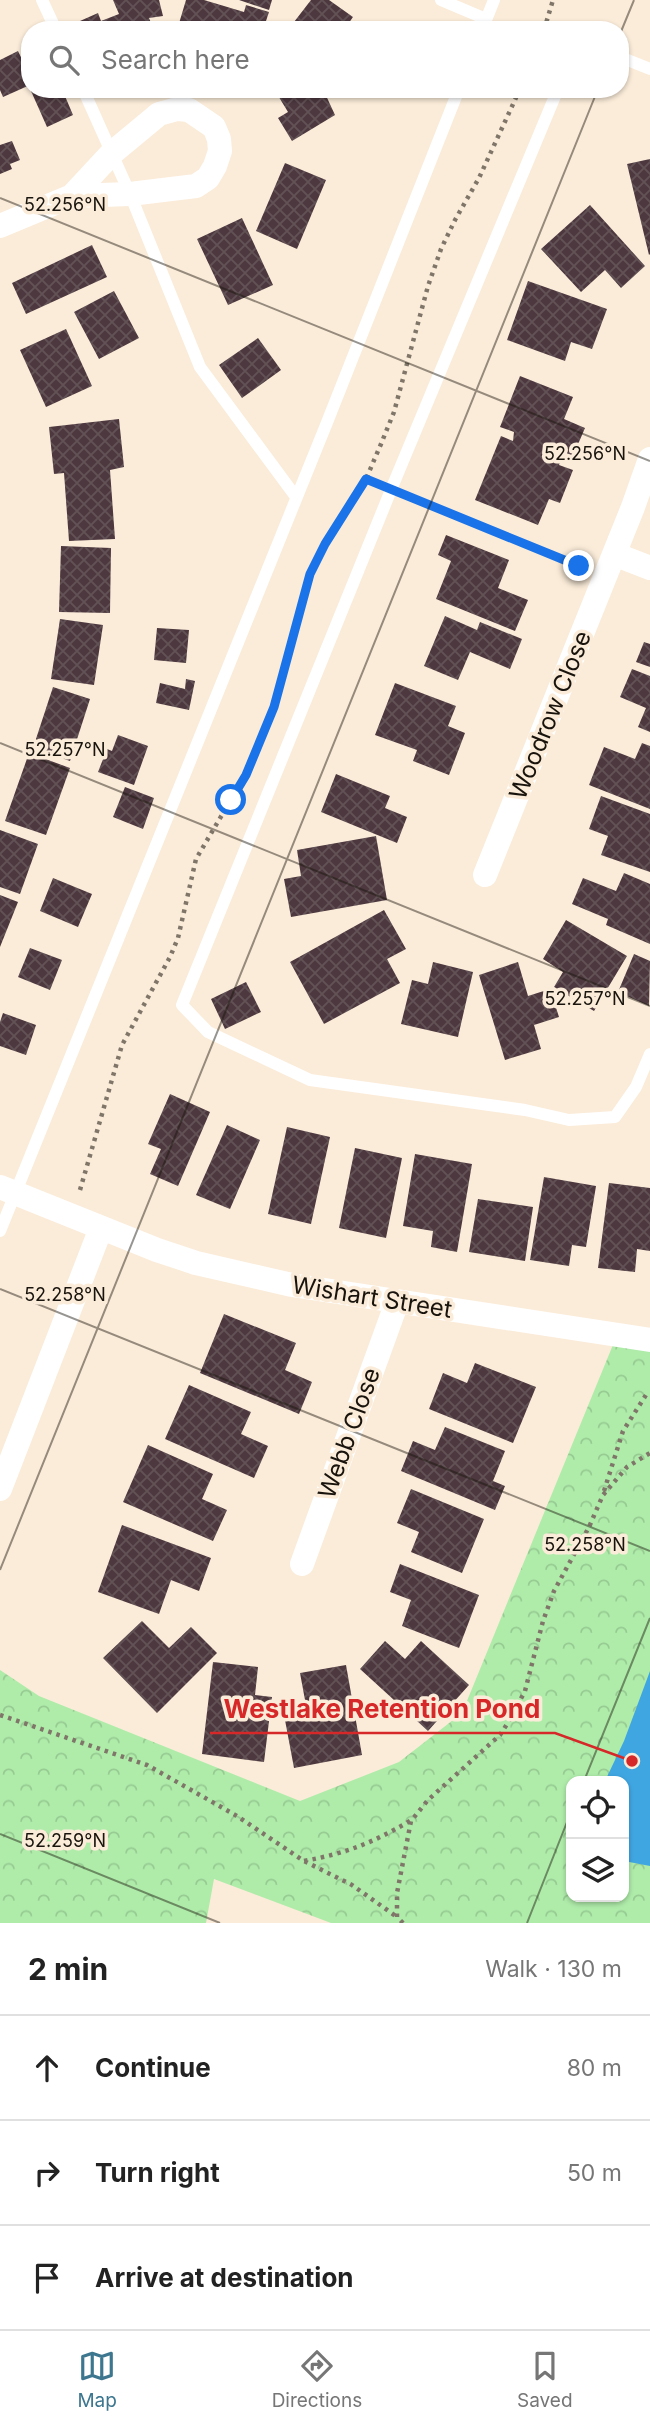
<!DOCTYPE html>
<meta charset="utf-8">
<style>
body{margin:0;font-family:Inter,sans-serif;background:#f6f6f6;color:#222}
.controls{position:absolute;right:21px;bottom:21px;display:grid;overflow:hidden;border-radius:14px;box-shadow:0 2px 5px #0004}
.controls button{width:63px;height:63px;display:grid;place-items:center;padding:0;border:0;border-bottom:2px solid #e0e0e0;background:#fff;color:#222;font:35px sans-serif}
.stop{position:absolute;width:21px;height:21px;margin:-16px;border:5px solid #1a73e8;border-radius:50%;background:#fff}
.stop.end{background:#1a73e8;border-color:#fff;box-shadow:0 2px 7px #0008}
.list{margin:0;padding:0;list-style:none}
h2{display:flex;justify-content:space-between;align-items:center;height:91px;margin:0;padding:0 28px;font-size:30px}
h2 small{font-size:23px;font-weight:400;color:#767676}
.list li{display:grid;grid-template-columns:46px 1fr auto;gap:21px;align-items:center;box-sizing:border-box;height:105px;padding:0 28px;border-top:2px solid #e0e0e0}
.list b{display:block;font-size:26px;white-space:nowrap}
.list em{font-size:23px;font-style:normal;color:#767676}
.icon{flex:none;width:38px;height:38px;fill:none;stroke:currentColor;stroke-width:2;stroke-linecap:round;stroke-linejoin:round}
.map{position:relative;flex:none;width:650px;height:1923px;overflow:hidden}
.search{position:absolute;background:#fff;box-shadow:0 2px 5px #0004;left:21px;right:21px;top:21px;height:77px;display:flex;align-items:center;gap:18px;box-sizing:border-box;padding:0 24px;border-radius:28px;color:#767676;font-size:26px}
.sheet{height:406px;background:#fff}
nav{display:flex;justify-content:space-around;align-items:center;box-sizing:border-box;height:98px;border-top:2px solid #e0e0e0;background:#fff;font-size:19px;color:#767676}
nav a{display:grid;justify-items:center;gap:4px}
nav .on{color:#3c768f}
.map>svg:first-child{display:block}
.forest{fill:url(#forest-crowns);fill-rule:evenodd}
.water{fill:#40a6e2}
.building{fill:url(#building-cross-hatch)}
.lines{fill:none;stroke-linecap:round;stroke-linejoin:round}
.path{stroke:#7f7669;stroke-width:4.5;stroke-dasharray:3.5 5;stroke-linecap:butt}
.service{stroke:#fff;stroke-width:12}
.minor{stroke:#fff;stroke-width:24}
.route{stroke:#1a73e8;stroke-width:9}
.ticks{fill:none;stroke:#18130c;stroke-width:2;stroke-opacity:0.45}
.labels{text-anchor:middle;dominant-baseline:central;stroke-width:7;stroke-linejoin:round;paint-order:stroke}
.street-label{font-size:24px;fill:#18130c;stroke:#fbecd9}
.ticks-label{font-size:18px;text-anchor:middle;fill:#18130c;stroke:#fbecd9;stroke-width:7;stroke-linejoin:round;paint-order:stroke}
.leader{fill:none;stroke:#d62828;stroke-width:2.5}
.callout-dot{fill:#d62828;stroke:#fbecd9;stroke-width:2.5}
.callout-label{font-size:26px;text-anchor:middle;font-weight:bold;fill:#d62828;stroke:#fbecd9;stroke-width:7;stroke-linejoin:round;paint-order:stroke}
</style>
<div class="map">
<svg width="650" height="1923" viewBox="0 0 650 1923">
<defs>
<pattern id="forest-crowns" width="20" height="18" patternUnits="userSpaceOnUse" patternTransform="scale(1.75)"><rect width="20" height="18" fill="#afecaa"/><path d="M2 6a3 3 0 1 1 6 0M12 15a3 3 0 1 1 6 0" fill="none" stroke="#96ca91"/></pattern>
<pattern id="building-cross-hatch" width="8" height="8" patternUnits="userSpaceOnUse" patternTransform="scale(1.75)"><rect width="8" height="8" fill="#4c383e"/><path d="M0 0l8 8M0 8l8-8" fill="none" stroke="#625256"/></pattern>
</defs>
<rect width="100%" height="100%" fill="#fbecd9"/>
<path class="forest" d="M617 1335 650 1338V1923H331L214 1879 206 1923H0V1670L39 1696 300 1801 399 1762 462 1713ZM571 1781H624V1897H571Z"/>
<path class="water" d="M650 1671V1866L624 1861V1781H605L624 1741Z"/>
<path class="building" d="M113 0H159L163 16 149 18 154 30H73L71 25 98 13 101 21 119 14Z
M186 0H204L244 12 246 5 269 12 263 30H177Z
M239 0H272L269 10Z
M311 0H329L353 17 344 30H300L294 22Z
M18 51 30 76V85L3 97 0 90V60Z
M36 89H62L73 115 47 127 31 91Z
M274 89H323L335 115 292 141 278 118 288 112Z
M12 141 20 160 10 164 12 169 0 174V145Z
M650 159V254L649 255 627 164Z
M285 163 326 180 297 249 256 231Z
M590 205 645 266 621 288 605 270 581 292 541 249Z
M242 218 273 285 228 305 197 239Z
M92 245 107 277 26 314 12 283Z
M528 281 607 309 592 349 571 342 565 361 507 340Z
M114 291 139 338 99 359 74 312Z
M66 329 92 386 46 407 20 350Z
M258 338 281 370 242 398 219 365Z
M520 376 573 397 564 419 585 428 573 456 564 452 559 465 573 470 560 503 549 499 538 525 475 500 501 436 513 441 514 432 500 427Z
M119 419 124 467 110 470 115 539 69 541 64 473 54 474 49 427Z
M446 535 509 560 498 588 528 600 515 631 436 599 451 561 438 555Z
M61 546 111 548 110 613 59 612Z
M445 616 477 630 480 622 522 639 510 669 470 652 458 680 424 666Z
M60 619 103 625 94 685 51 679Z
M157 628 189 630 186 663 154 660Z
M644 642 650 644V667L636 662Z
M632 669 650 676V732L638 727 646 708 620 697Z
M186 679 195 681 189 710 156 703 160 683 185 689Z
M395 683 456 706 448 726 465 733 449 775 413 761 417 750 375 735Z
M53 687 90 699 70 761 33 748Z
M118 735 148 746 134 785 98 772 107 749 112 751Z
M642 743 650 746V809L589 785 604 747 635 759Z
M29 753 70 768 46 835 5 821Z
M336 774 390 796 385 808 407 817 397 843 321 812Z
M125 787 154 798 143 829 113 817Z
M601 796 650 814V872L601 855 608 836 589 829Z
M0 830 38 844 20 894 0 887Z
M376 836 387 900 291 917 284 879 301 876 297 850Z
M624 873 650 884V944L606 925 608 919 572 904 583 878 616 891Z
M53 878 92 894 78 927 40 911Z
M0 895 18 902 0 947Z
M384 910 406 949 387 959 400 983 324 1024 290 962Z
M566 920 627 956 594 1011 554 987 563 972 543 959Z
M30 948 62 960 50 990 18 977Z
M634 954 650 961 649 1006 618 992Z
M433 962 473 972 458 1037 401 1024 412 980 428 984Z
M518 962 528 996 550 989 559 1017 534 1025 541 1049 505 1060 479 975Z
M246 982 261 1012 225 1029 211 999Z
M3 1013 36 1025 26 1055 0 1046V1022Z
M170 1094 210 1112 178 1186 150 1174 161 1149 148 1144Z
M227 1125 260 1140 230 1209 196 1195Z
M287 1127 330 1137 311 1224 268 1214Z
M355 1148 402 1158 386 1238 339 1228Z
M415 1154 472 1164 457 1252 431 1247 433 1231 403 1226Z
M544 1177 596 1186 586 1247 572 1245 569 1266 530 1260Z
M609 1183 650 1188V1251L637 1249 635 1272 598 1268Z
M478 1199 533 1207 525 1261 469 1252Z
M224 1314 296 1343 285 1370 312 1382 299 1414 200 1373Z
M475 1363 536 1387 513 1443 429 1409 443 1373 467 1383Z
M189 1385 251 1412 241 1434 268 1446 254 1478 165 1439Z
M445 1427 505 1451 493 1481 505 1486 495 1510 401 1471 413 1441 435 1450Z
M148 1445 213 1474 202 1499 227 1510 213 1541 123 1502Z
M411 1489 484 1519 462 1573 411 1552 419 1532 397 1523Z
M122 1525 211 1558 199 1591 171 1580 159 1614 98 1592Z
M400 1564 479 1595 459 1648 402 1626 411 1600 390 1592Z
M142 1621 169 1648 191 1627 217 1653 157 1713 103 1658Z
M385 1641 405 1659 421 1641 469 1685 428 1731 360 1669Z
M213 1662 258 1667 255 1695 272 1697 264 1762 202 1754Z
M346 1665 362 1755 294 1768 282 1704 305 1700 300 1673Z"/>
<g class="lines">
<path class="path" d="M544 30 553 0
M408 497 582 567
M80 1190 122 1045 170 957 178 938 196 859 246 774 274 707 310 574 325 544 366 479 381 444 394 412 428 286 441 249 455 220 479 178 520 89
M604 1491 623 1431 646 1395 650 1396
M0 1715 147 1765 237 1816 304 1861 352 1885 397 1917
M304 1861C347 1853 372 1843 410 1821
M403 1923 397 1917V1893L411 1821 428 1800 500 1735 509 1721 525 1691 543 1621 554 1591 589 1527 603 1495 627 1467 650 1453"/>
<path class="service" d="M42 0 56 30
M441 0 486 19
M482 30 494 0
M620 57 650 69
M83 89 130 194 200 367 296 497
M558 89 393 485 182 1005 208 1032 310 1080 525 1110 569 1120 615 1117 636 1087 650 1054
M0 1231 326 425 459 89"/>
<path class="minor" d="M0 226 72 196 130 194 196 186 208 178 215 166 220 151 219 139 214 127 189 110 177 109 159 114 112 153 72 196
M614 554 650 568
M485 875 633 507 650 459
M0 1187 157 1250 196 1263 292 1285 650 1340
M0 1489 101 1228
M302 1564 397 1302"/>
</g>
<g class="lines">
<path class="route" d="M231 800 246 775 274 707 310 574 325 544 366 479 579 566"/>
</g>
<path class="ticks" d="M620 34 634 0M0 198 650 461M0 743 650 1006M0 1289 650 1551M0 1570 598 89M584 1781 650 1618M0 1834 220 1923M527 1923 571 1812"/>
<g class="labels">
<g class="street-label">
<text transform="translate(550 715) rotate(-68)">Woodrow Close</text>
<text transform="translate(372 1297) rotate(9)">Wishart Street</text>
<text transform="translate(349 1433) rotate(-70)">Webb Close</text>
</g>
</g>
<g class="ticks-label">
<text x="65" y="211">52.256°N</text>
<text x="585" y="460">52.256°N</text>
<text x="65" y="756">52.257°N</text>
<text x="585" y="1005">52.257°N</text>
<text x="65" y="1301">52.258°N</text>
<text x="585" y="1551">52.258°N</text>
<text x="65" y="1847">52.259°N</text>
</g>
<path class="leader" d="M632 1761L555 1733H210"/>
<circle class="callout-dot" cx="632" cy="1761" r="7"/>
<g class="callout-label">
<text x="382" y="1718">Westlake Retention Pond</text>
</g>
</svg>
<div class="controls">
<button><svg class="icon" aria-label="locate" viewBox="0 0 24 24"><circle cx="12" cy="12" r="6"/><path d="M12 2v4M12 18v4M2 12h4M18 12h4"/></svg></button>
<button><svg class="icon" aria-label="layers" viewBox="0 0 24 24"><path d="M12 4l9 5-9 5-9-5zM3 14l9 5 9-5"/></svg></button>
</div>
<div class="stop" style="left:231px;top:800px"></div>
<div class="stop end" style="left:579px;top:566px"></div>
<div class="search"><svg class="icon" aria-label="search" viewBox="0 0 24 24"><circle cx="10" cy="10" r="6"/><path d="M15 15l6 6"/></svg>Search here</div>
</div>
<section class="sheet">
<h2>2 min<small>Walk · 130 m</small></h2>
<ul class="list">
<li><svg class="icon" aria-label="ahead" viewBox="0 0 24 24"><path d="M12 20V5M6 11l6-6 6 6"/></svg><div><b>Continue</b></div><em>80 m</em></li>
<li><svg class="icon" aria-label="right" viewBox="0 0 24 24"><path d="M7 20v-9h11M14 6l5 5-5 5"/></svg><div><b>Turn right</b></div><em>50 m</em></li>
<li><svg class="icon" aria-label="arrive" viewBox="0 0 24 24"><path d="M6 21V4h12l-3 4 3 4H6"/></svg><div><b>Arrive at destination</b></div></li>
</ul>
</section>
<nav>
<a class="on"><svg class="icon" aria-label="map" viewBox="0 0 24 24"><path d="M3 6l6-2 6 2 6-2v14l-6 2-6-2-6 2zM9 4v14M15 6v14"/></svg>Map</a>
<a><svg class="icon" aria-label="directions" viewBox="0 0 24 24"><path d="M12 3l9 9-9 9-9-9zM9 14v-3h6M13 9l2 2-2 2"/></svg>Directions</a>
<a><svg class="icon" aria-label="saved" viewBox="0 0 24 24"><path d="M7 4h10v16l-5-4-5 4z"/></svg>Saved</a>
</nav>
